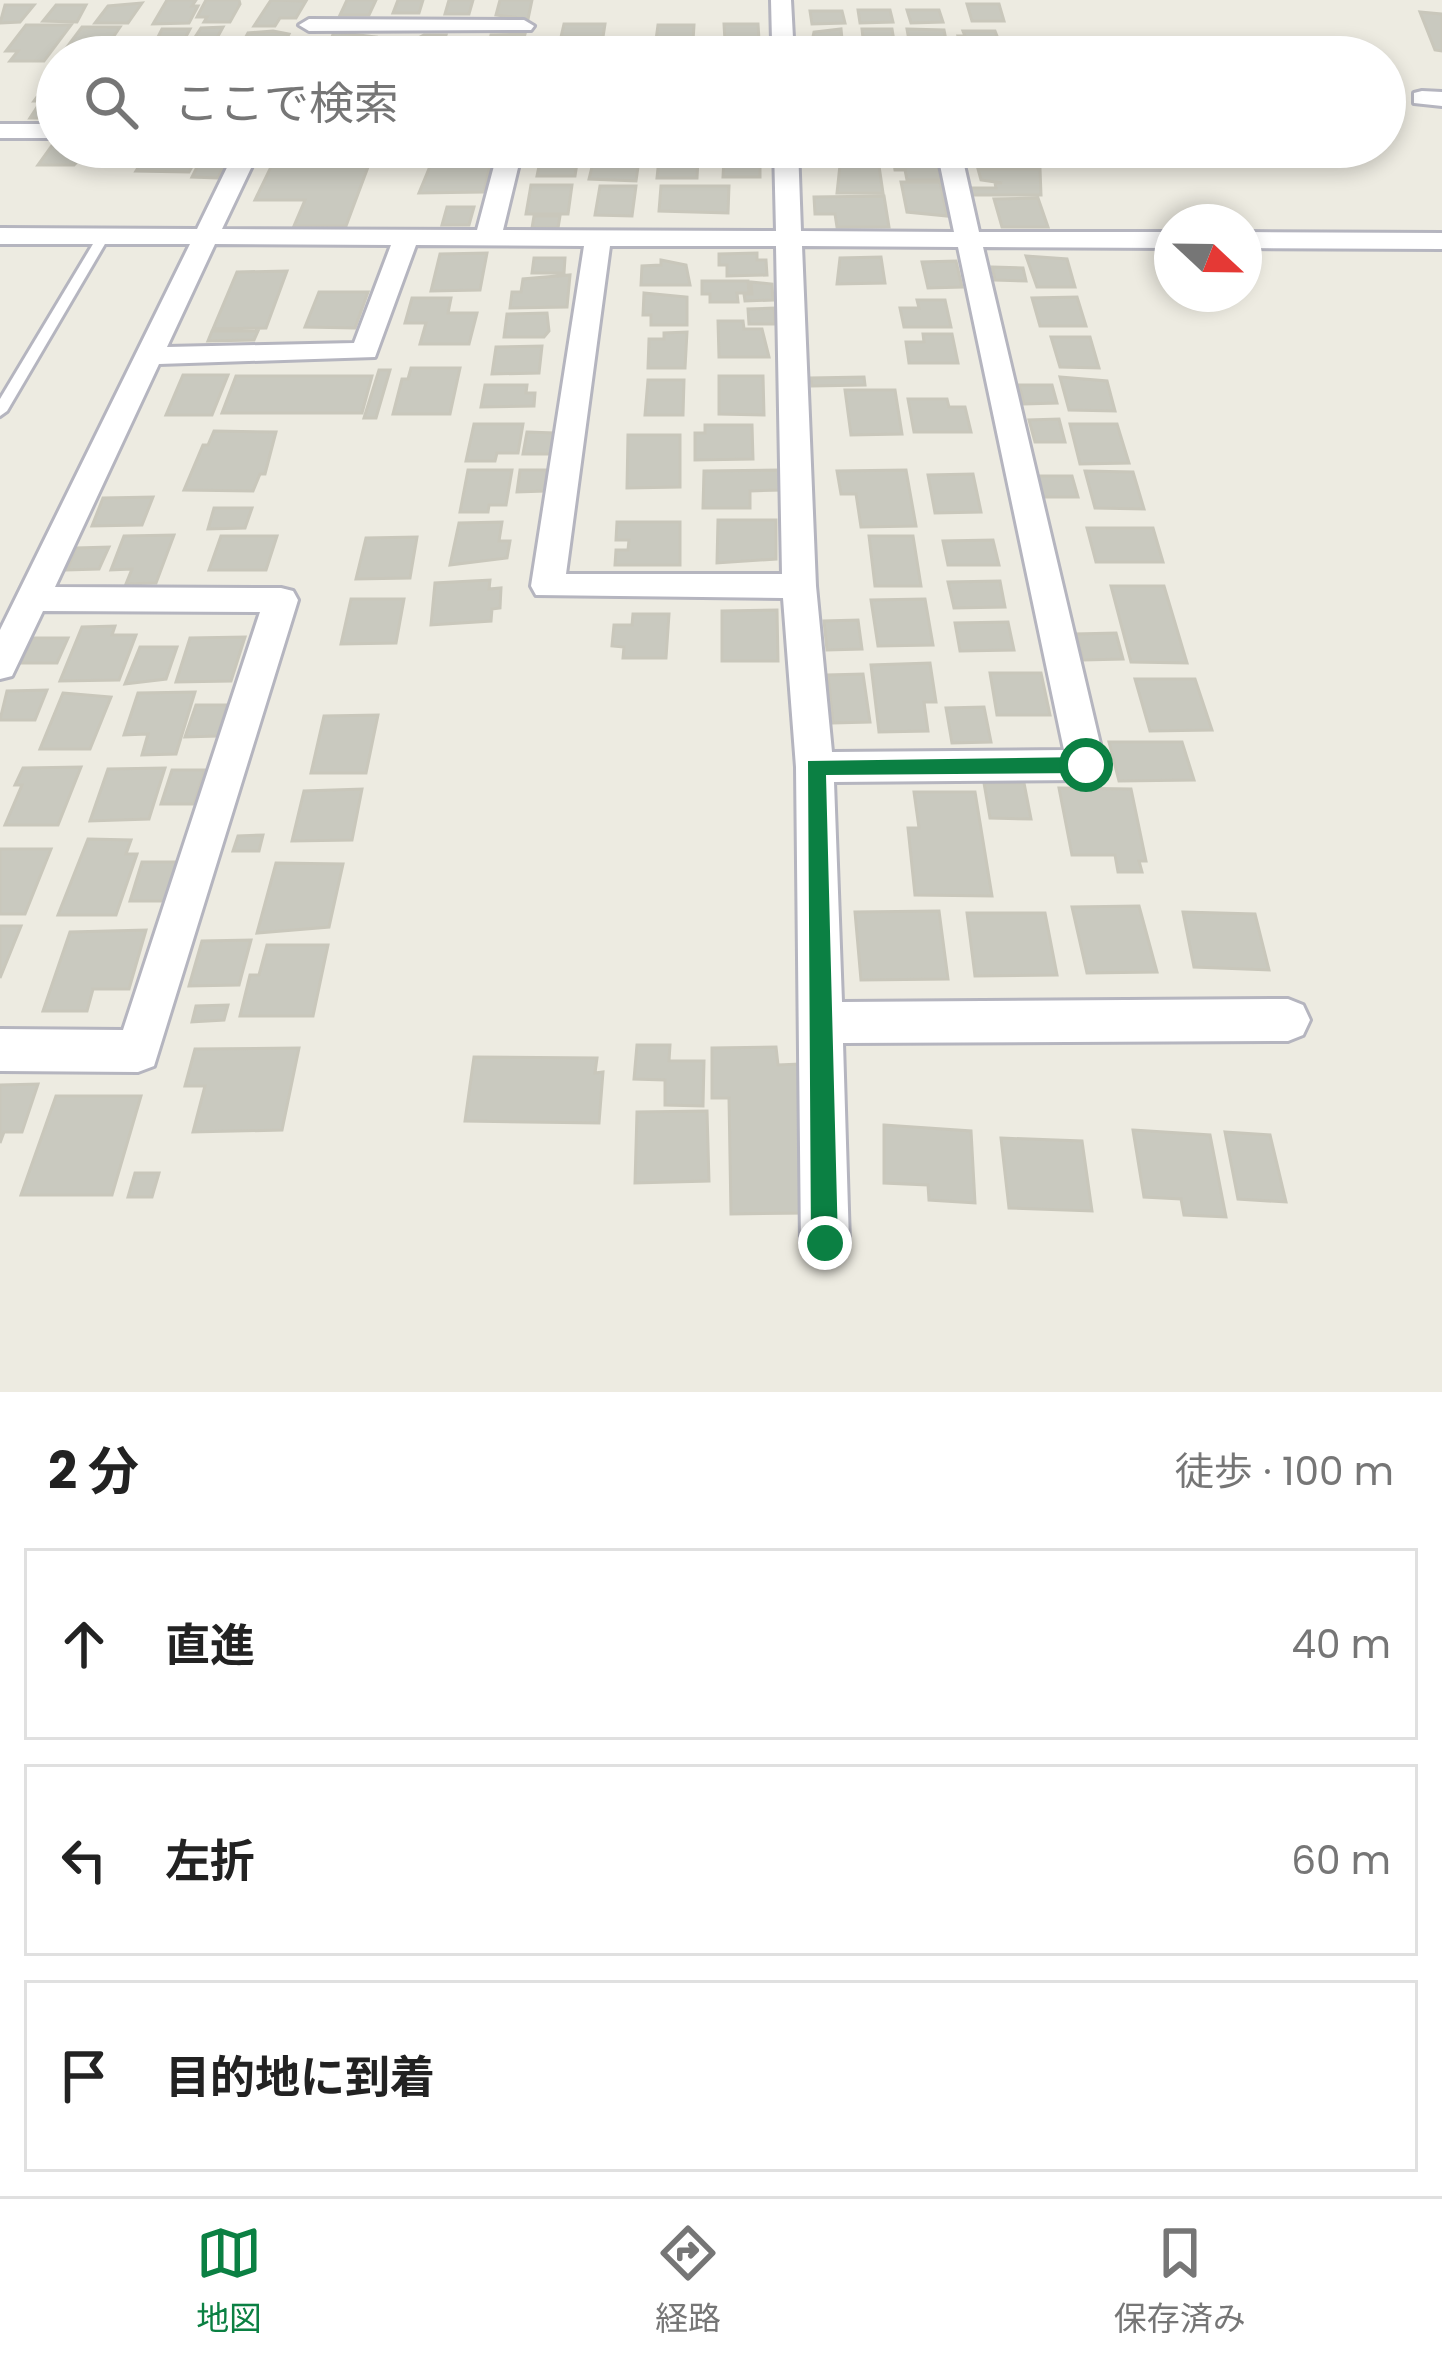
<!DOCTYPE html>
<html lang="ja">
<meta charset="utf-8">
<style>
body{margin:0;font-family:Poppins,"Noto Sans JP",sans-serif;background:#f6f6f6;color:#222}
.compass{position:absolute;left:1154px;top:204px;width:108px;height:108px;border-radius:50%;background:#fff;box-shadow:0 6px 18px #0003;rotate:112deg}
.stop{position:absolute;width:36px;height:36px;margin:-27px;border:9px solid #0b8043;border-radius:50%;background:#fff}
.stop.end{background:#0b8043;border-color:#fff;box-shadow:0 3px 12px #0008}
.list{margin:0;padding:0;list-style:none}
h2{display:flex;justify-content:space-between;align-items:center;height:156px;margin:0;padding:0 48px;font-size:51px}
h2 small{font-size:39px;font-weight:400;color:#767676}
.list li{display:grid;grid-template-columns:78px 1fr auto;gap:36px;align-items:center;box-sizing:border-box;height:192px;margin:0 24px 24px;padding:0 24px;border:3px solid #e0e0e0;border-radius:0px}
.list b{display:block;font-size:45px;white-space:nowrap}
.list em{font-size:39px;font-style:normal;color:#767676}
.icon{flex:none;width:66px;height:66px;fill:none;stroke:currentColor;stroke-width:2;stroke-linecap:round;stroke-linejoin:round}
.map{position:relative;flex:none;width:1442px;height:1392px;overflow:hidden}
.search{position:absolute;background:#fff;box-shadow:0 6px 18px #0003;left:36px;right:36px;top:36px;height:132px;display:flex;align-items:center;gap:30px;box-sizing:border-box;padding:0 42px;border-radius:66px;color:#767676;font-size:45px}
.sheet{height:804px;background:#fff}
nav{display:flex;justify-content:space-around;align-items:center;box-sizing:border-box;height:168px;border-top:3px solid #e0e0e0;background:#fff;font-size:33px;color:#767676}
nav a{display:grid;justify-items:center;gap:6px}
nav .on{color:#0b8043}
.map>svg:first-child{display:block}
.building{fill:#c9c9bf;stroke:#c9c7bb;stroke-width:3}
.lines{fill:none;stroke-linecap:round;stroke-linejoin:round}
.service-casing{stroke:#b5b5bf;stroke-width:6}
.minor-casing{stroke:#b5b5bf;stroke-width:6}
.service{fill:#fff;fill-rule:evenodd}
.minor{fill:#fff;fill-rule:evenodd}
.route{fill:#0b8043}
</style>
<div class="map">
<svg width="1442" height="1392" viewBox="0 0 1442 1392">
<rect width="100%" height="100%" fill="#edebe1"/>
<path class="building" d="M167 0H196L192 6H198L189 23 153 24Z
M206 0H239L240 4 230 22H204L207 17H197Z
M271 0 306 1 296 18H280L275 26H254Z
M347 0H376L369 15H340Z
M398 0H423L419 13H393Z
M449 0H473L469 14H445Z
M500 0H532L528 19 496 15Z
M142 3 128 23H95L108 6Z
M967 4H999L1004 21H972Z
M5 5H34L20 22 0 23Z
M56 5H86L77 22 43 21Z
M858 10H890L893 22 860 23Z
M907 10H939L943 22 911 23Z
M810 11H842L845 23 812 24Z
M1420 12 1442 14V51L1435 50Z
M564 24H605L603 37H561Z
M724 24H758L759 40 725 41Z
M26 25H71L44 61H10L18 51H6Z
M658 25H694L693 41 656 40Z
M82 27H120L101 55H61Z
M223 27 211 49 190 45 201 28Z
M162 29H190L181 46 153 47Z
M841 29 843 50H810L814 32Z
M862 29H892L895 47H864Z
M907 29 944 30 948 50 910 46Z
M273 31 289 34 279 53H247L252 44H242L248 33Z
M963 31H995L1002 49 961 45 958 36H965Z
M334 32 376 37 369 57H324Z
M525 34 519 57H485L491 35Z
M424 35H446L439 57H408L414 40Z
M37 97H57V118H30L41 101H34Z
M56 140 57 147 89 149 74 165H38Z
M151 147H203L189 172 136 171Z
M356 147H381L375 163H350Z
M438 147H494L484 192 419 193Z
M543 147H566L564 157H578L575 176H537Z
M817 147H877L879 163H859L858 155H823Z
M892 147H943L944 152H935L941 180H907L905 170H895Z
M969 150H1003L1008 166H974Z
M724 158 760 159V177H723Z
M594 159 639 160 636 181 589 179Z
M659 159H698L697 178H657Z
M200 161H226L218 178 192 177Z
M840 165 879 166 883 193H837Z
M271 167H368L346 226H294L305 200H255Z
M978 169H1040L1041 195H968L966 188H996L995 183H1002L981 180Z
M901 182H940L947 216 907 212Z
M531 185H572L568 214H526Z
M600 186H636L632 216 595 215Z
M661 186H729L728 213 659 211Z
M884 196 889 227H837L835 214H815L814 197Z
M1038 198 1048 227H1002L994 199Z
M447 207H474L469 225H442Z
M534 216H560L558 228H532Z
M487 253 480 290 431 291 440 254Z
M757 253V260H766L767 275 727 276V265H719V254Z
M1026 256 1067 259 1075 287H1037Z
M881 257 885 283 837 284 840 258Z
M534 258H565L564 273H532Z
M661 260 686 265 690 285H641L642 266 661 265Z
M956 261 962 287 928 288 922 262Z
M992 267 1023 268 1026 281 995 280Z
M287 271 266 328 213 329 237 272Z
M570 275 567 307 510 308 512 292H521L523 279Z
M702 281H748L749 293H737L738 302H710V294H702Z
M751 282 772 284 773 300 745 301 744 294H752Z
M319 292H368L355 328 305 327Z
M644 293 687 297V325H651V315H643Z
M1077 297 1086 326H1040L1032 298Z
M412 298H451L448 313H477L469 344H420L426 323H405Z
M917 300H945L951 327H904L900 308H919Z
M774 308 775 324H749L748 309Z
M547 313 549 331 544 337H504L507 314Z
M718 321H743L744 329H762L769 357H719Z
M212 331H258L254 340 208 341Z
M687 332 685 368H648L649 339H664V333Z
M923 334H952L958 363H909L906 342H924Z
M1051 337H1090L1099 368 1060 367Z
M542 346 539 373 492 374 496 347Z
M411 368H460L450 414H393L402 379H408Z
M379 370H390L376 418H364Z
M183 375H228L212 415H166Z
M236 376H372L362 413H222Z
M719 376H763L764 415 719 414Z
M864 377 865 385 812 386 811 378Z
M1060 377 1107 381 1115 411 1069 410Z
M648 380H684L683 415H645Z
M485 385H527L526 393H535L534 406 481 407Z
M1019 385H1052L1057 403 1024 404Z
M845 390H895L902 434 851 435Z
M908 399H947L949 407H965L971 432H914Z
M1059 419 1065 442H1035L1029 420Z
M474 424H523L518 453H497L495 461H466Z
M1070 424H1117L1129 463 1080 464Z
M705 425H752L753 459 695 460V433H705Z
M214 431 276 432 265 474H260L253 491 184 490 203 445H208Z
M527 432 554 433 551 454H523Z
M628 435H680V487L627 488Z
M468 470H512L506 505H489L488 512H460Z
M520 470H547L545 491 517 492Z
M779 470 781 490 750 491V508H703L704 471Z
M906 470 916 526 861 527 856 494H841L837 471Z
M1085 471 1133 472 1144 509 1095 508Z
M973 474 981 512 935 513 928 475Z
M1037 476H1072L1078 497H1043Z
M153 497 142 525 92 526 103 498Z
M214 508H252L245 528 208 529Z
M718 520H776V559L717 563Z
M502 522 499 541H510L507 558 450 565 459 523Z
M617 522H680V565H615L616 550H628L629 540H616Z
M1087 528H1153L1163 562H1096Z
M174 535 156 583 126 584 132 569 111 570 124 536Z
M221 536H277L266 570H209Z
M869 536H913L921 586H875Z
M417 537 410 578 356 579 366 538Z
M993 540 999 565H948L943 541Z
M109 547 99 569 67 570 76 548Z
M490 580 489 589 501 588 500 608 492 609 491 621 431 625 435 583Z
M1000 581 1005 607 954 608 948 582Z
M1111 586H1164L1187 663 1131 662Z
M351 599H404L396 643 341 644Z
M925 599 933 645 878 646 871 600Z
M777 610 778 661H722V611Z
M633 614H669L666 658H623L624 647 612 646 614 625H632Z
M858 620 862 649 827 650 824 621Z
M1008 622 1014 650 960 651 955 623Z
M115 626 112 635H136L119 680 60 681 82 627Z
M1116 633 1123 659 1083 660 1076 634Z
M245 637 231 681 176 682 190 638Z
M32 638H68L57 663H21Z
M140 647H177L166 679 125 684Z
M930 663 936 702H924L928 731 879 732 871 665Z
M990 673H1041L1050 715H997Z
M863 674 870 722 833 723 828 675Z
M1135 679H1195L1212 730 1150 731Z
M47 690 35 720H0L7 691Z
M195 692 176 754 142 755 148 734 124 735 138 693Z
M63 693 111 697 90 749H40Z
M196 705H227L218 736 185 737Z
M984 707 991 742 952 743 946 708Z
M378 715 366 773H311L324 716Z
M1109 742H1182L1194 780 1119 781Z
M81 767 58 825H5L22 785H15L23 768Z
M165 768 149 819 90 821 108 769Z
M172 770H205L194 804H161Z
M984 783H1024L1031 819 990 818Z
M1059 788 1131 789 1146 861H1139L1142 872H1118L1115 855H1072Z
M362 789 352 840 292 841 304 791Z
M914 792H975L992 896 915 895 908 828H919Z
M263 835 259 851H233L238 836Z
M88 839 131 840 126 854H137L116 915H58Z
M0 849H51L25 914H0Z
M142 862H177L166 901H130Z
M276 863 343 864 329 927 257 933Z
M1139 906 1157 972 1087 973 1072 907Z
M939 911 948 979 861 980 855 912Z
M1183 912 1255 914 1269 970 1194 967Z
M967 913H1045L1057 975 975 976Z
M0 926H21L0 978Z
M146 930 129 989H93L87 1011H43L70 932Z
M251 940 239 985 189 986 202 941Z
M267 945H328L313 1016H240L250 975H259Z
M228 1005 224 1020 192 1022 196 1006Z
M637 1045H670L669 1061H704L703 1106 665 1105V1080L634 1079Z
M776 1047 778 1065 799 1064 806 1213 731 1214 729 1098H712V1048Z
M299 1048 282 1130 193 1132 205 1086H185L195 1049Z
M474 1057 597 1058 595 1073 603 1072 599 1123 465 1121Z
M38 1084 22 1132H4L0 1143V1085Z
M56 1096H141L112 1195H21Z
M707 1111 709 1181 635 1183 637 1112Z
M884 1125 971 1131 975 1203 929 1200 928 1185 884 1183Z
M1133 1130 1210 1135 1226 1217 1184 1215 1181 1199 1144 1197Z
M1225 1132 1270 1135 1286 1202 1238 1199Z
M1001 1138 1082 1141 1092 1211 1009 1208Z
M135 1173H159L152 1197H128Z"/>
<g class="lines">
<g class="service-casing">
<path id="service" d="M99 234 109 237 7 411 0 416V399Z"/>
</g>
<g class="minor-casing">
<path id="minor" d="M771 0H791L794 57 625 52V57H603L609 42 616 40 772 41Z
M524 20 534 26 531 30 309 31 299 25 309 19Z
M1422 91 1442 92V106L1414 103V93Z
M0 124H57V138H0Z
M237 147H261L222 229 477 230 499 147H523L503 230 776 231 774 147H798L801 231 954 232 940 165 952 158 964 165 979 232H1172V248L983 247 1105 765 1099 776 1086 780 834 782 842 1002 1288 999 1303 1005 1310 1020 1303 1035 1288 1041 843 1043 849 1243 842 1260 825 1267 808 1260 801 1243 796 767 783 598 536 595 531 586 584 246 416 245 375 357 159 364 55 587 281 588 293 591 298 600 154 1066 138 1072 0 1071V1029L123 1030 260 612 43 611 12 676 0 679V630L190 244H0V228L197 229ZM215 244 391 245 354 343 167 347ZM610 246H776L782 574H566ZM802 246 958 247 1064 750 832 752 816 586Z
M1244 232 1442 233V249L1244 248Z"/>
</g>
<use href="#service" class="service"/>
<use href="#minor" class="minor"/>
</g>
<path class="route" d="M1086 757 1096 765 1086 773 826 775 838 1243 834 1252 825 1256 815 1252 811 1243 808 761Z"/>
</svg>
<svg class="compass" viewBox="-18 -18 36 36"><path d="M0-13l5 13h-10z" fill="#e53935"/><path d="M0 13l5-13h-10z" fill="#767676"/></svg>
<div class="stop" style="left:1086px;top:765px"></div>
<div class="stop end" style="left:825px;top:1243px"></div>
<div class="search"><svg class="icon" aria-label="search" viewBox="0 0 24 24"><circle cx="10" cy="10" r="6"/><path d="M15 15l6 6"/></svg>ここで検索</div>
</div>
<section class="sheet">
<h2>2 分<small>徒歩 · 100 m</small></h2>
<ul class="list">
<li><svg class="icon" aria-label="ahead" viewBox="0 0 24 24"><path d="M12 20V5M6 11l6-6 6 6"/></svg><div><b>直進</b></div><em>40 m</em></li>
<li><svg class="icon" aria-label="left" viewBox="0 0 24 24"><path d="M17 20v-9H6M10 6l-5 5 5 5"/></svg><div><b>左折</b></div><em>60 m</em></li>
<li><svg class="icon" aria-label="arrive" viewBox="0 0 24 24"><path d="M6 21V4h12l-3 4 3 4H6"/></svg><div><b>目的地に到着</b></div></li>
</ul>
</section>
<nav>
<a class="on"><svg class="icon" aria-label="map" viewBox="0 0 24 24"><path d="M3 6l6-2 6 2 6-2v14l-6 2-6-2-6 2zM9 4v14M15 6v14"/></svg>地図</a>
<a><svg class="icon" aria-label="directions" viewBox="0 0 24 24"><path d="M12 3l9 9-9 9-9-9zM9 14v-3h6M13 9l2 2-2 2"/></svg>経路</a>
<a><svg class="icon" aria-label="saved" viewBox="0 0 24 24"><path d="M7 4h10v16l-5-4-5 4z"/></svg>保存済み</a>
</nav>
